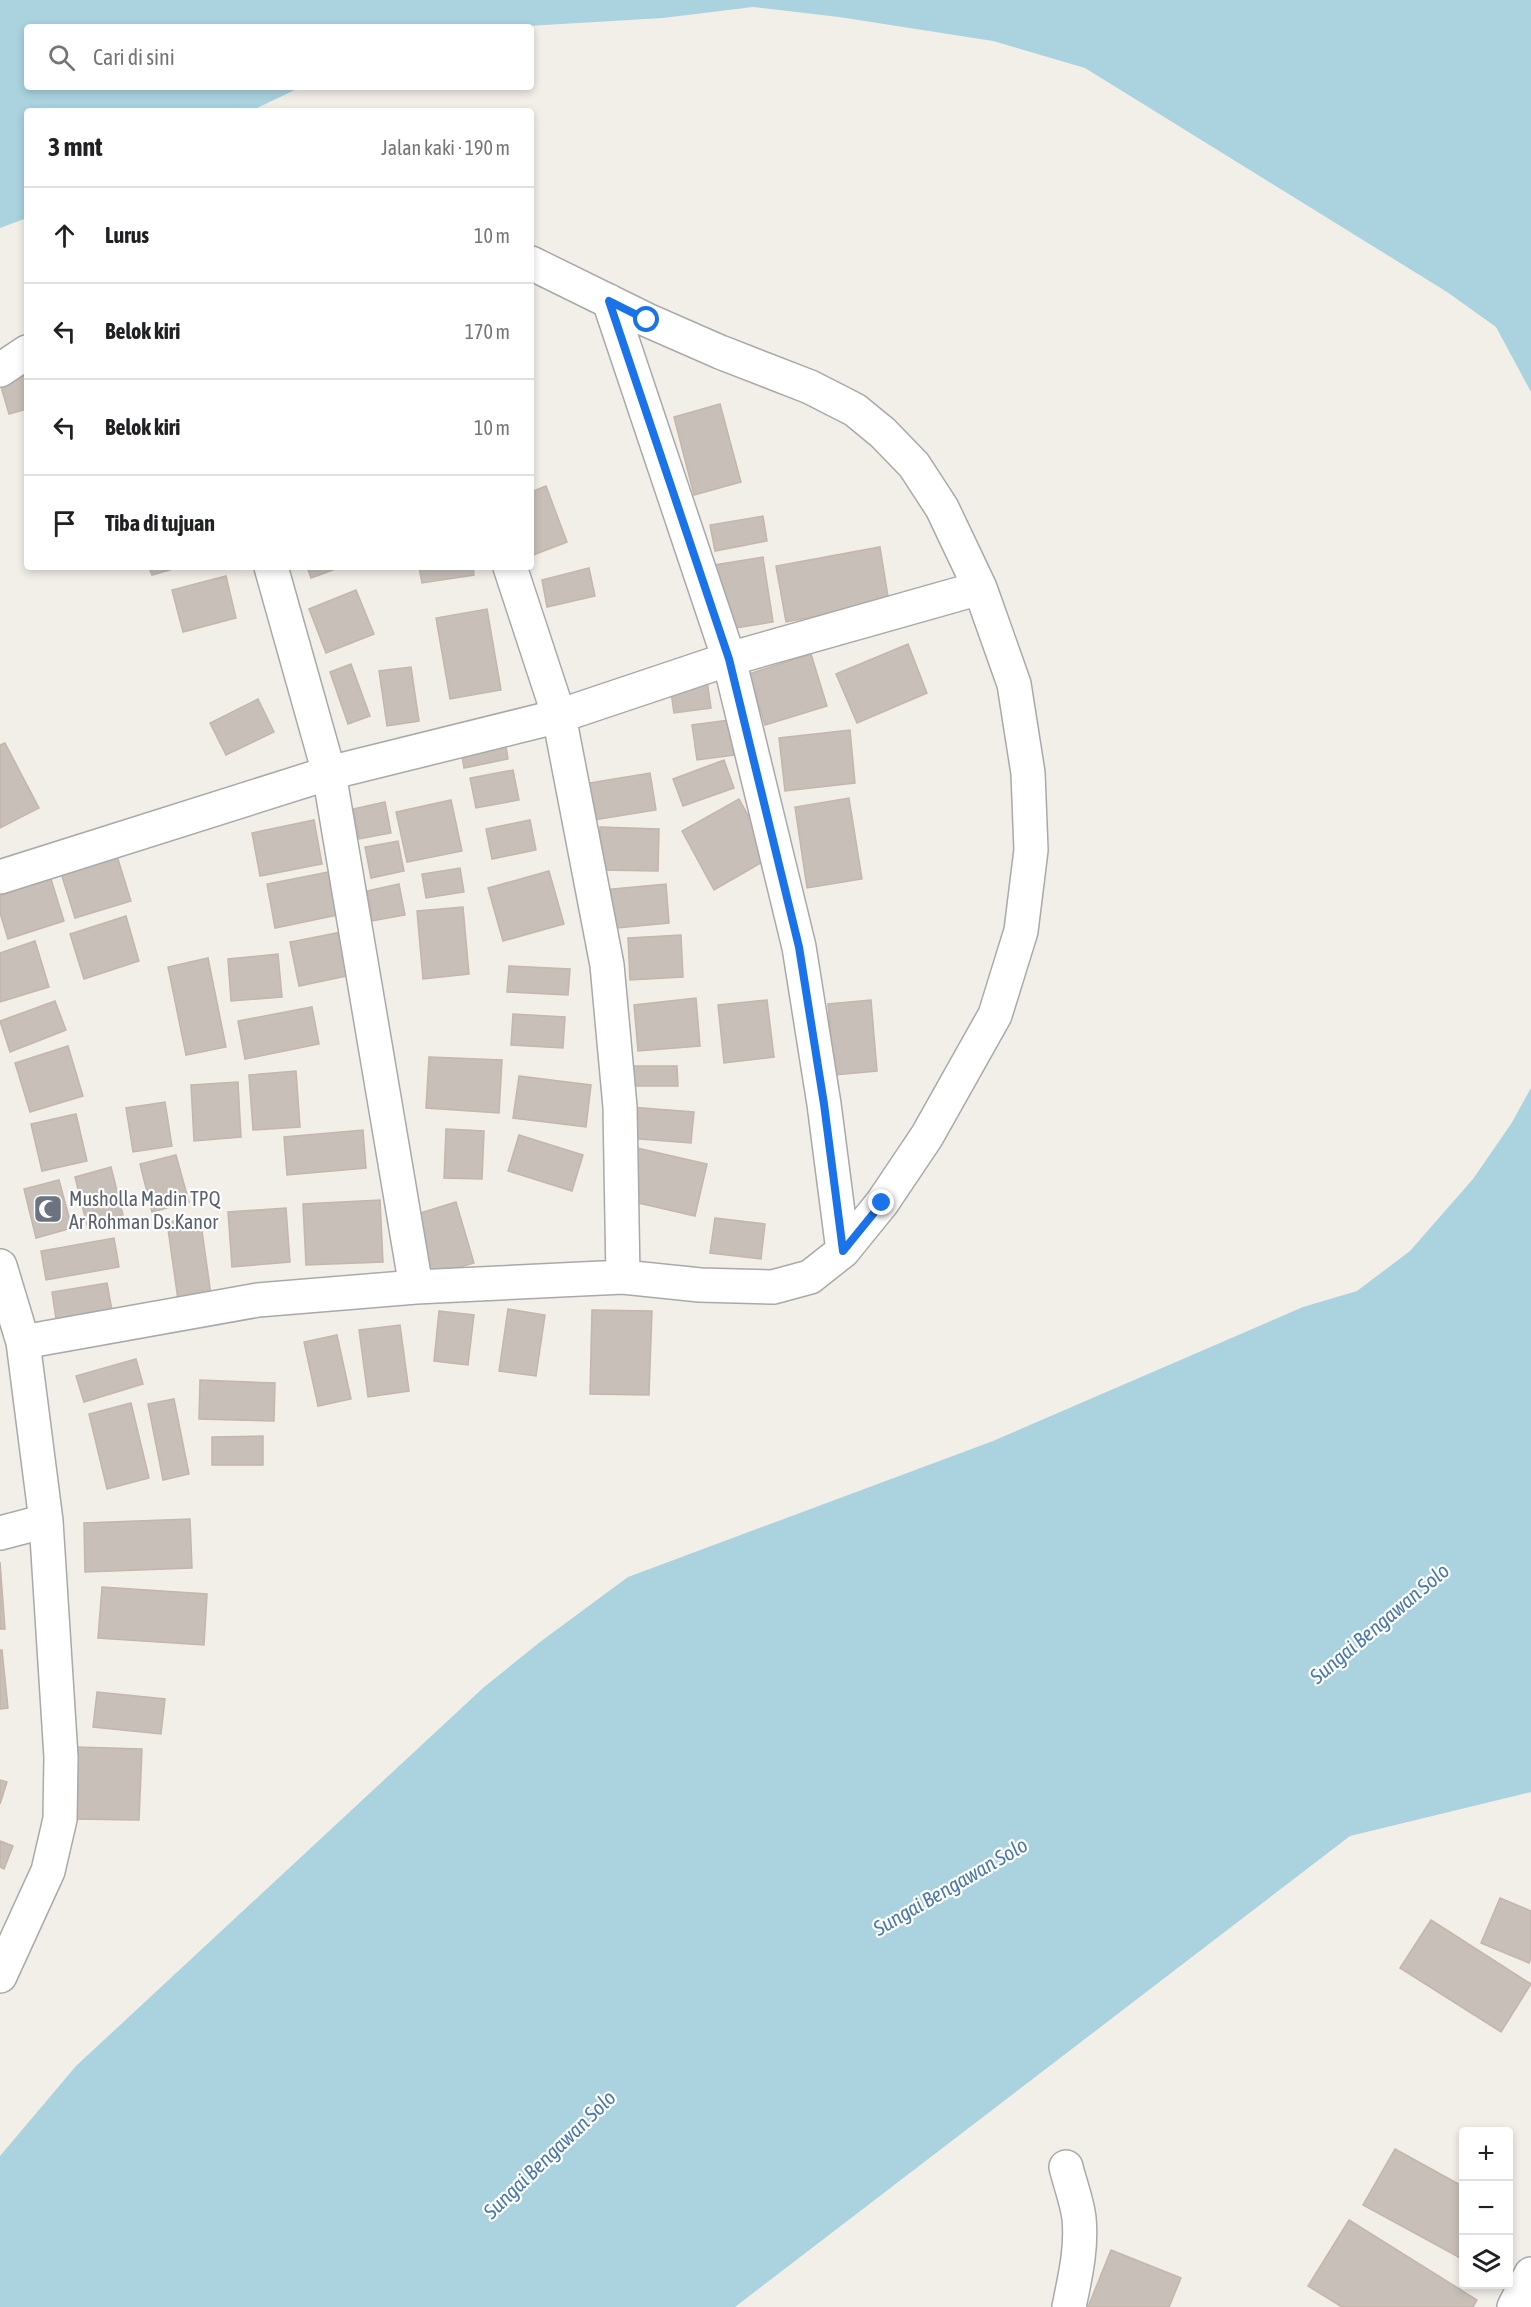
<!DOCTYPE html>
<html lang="id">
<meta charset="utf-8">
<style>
body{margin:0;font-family:"Asap Condensed",sans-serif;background:#f6f6f6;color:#202124}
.controls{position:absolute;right:18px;bottom:18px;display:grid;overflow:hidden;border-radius:6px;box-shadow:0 3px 9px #0003}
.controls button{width:54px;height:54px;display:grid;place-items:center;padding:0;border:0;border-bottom:2px solid #e0e0e0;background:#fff;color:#202124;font:30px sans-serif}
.stop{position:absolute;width:18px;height:18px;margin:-14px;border:4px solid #1a73e8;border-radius:50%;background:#fff}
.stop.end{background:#1a73e8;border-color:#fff;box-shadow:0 2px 6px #0008}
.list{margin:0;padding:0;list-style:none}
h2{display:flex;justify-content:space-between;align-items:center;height:78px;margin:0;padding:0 24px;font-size:26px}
h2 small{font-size:20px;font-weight:400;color:#757577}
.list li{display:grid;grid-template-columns:39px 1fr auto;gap:18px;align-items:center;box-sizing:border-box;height:96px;padding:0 24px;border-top:2px solid #e0e0e0}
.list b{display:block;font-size:22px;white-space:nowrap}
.list em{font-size:20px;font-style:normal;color:#757577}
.icon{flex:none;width:33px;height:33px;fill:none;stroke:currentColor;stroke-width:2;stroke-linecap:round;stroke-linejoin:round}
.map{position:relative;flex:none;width:1531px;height:2307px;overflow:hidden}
.search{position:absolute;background:#fff;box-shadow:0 3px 9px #0003;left:24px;top:24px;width:510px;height:66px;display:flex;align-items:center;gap:15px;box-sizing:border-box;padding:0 21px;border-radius:6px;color:#757577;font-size:22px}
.panel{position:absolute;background:#fff;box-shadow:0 3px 9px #0003;left:24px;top:108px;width:510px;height:462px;border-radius:6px}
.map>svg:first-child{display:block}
.water{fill:#aad3df}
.building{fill:#c7bfb8;stroke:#c4b6ab;stroke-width:1.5}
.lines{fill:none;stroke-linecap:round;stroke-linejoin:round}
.minor-casing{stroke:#a9a9a9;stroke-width:36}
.minor{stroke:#fff;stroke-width:33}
.route{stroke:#1a73e8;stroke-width:8}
.labels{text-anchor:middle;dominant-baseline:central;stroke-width:4.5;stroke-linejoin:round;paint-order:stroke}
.worship-label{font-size:20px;fill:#5b616d;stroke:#fff;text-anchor:start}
.water-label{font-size:21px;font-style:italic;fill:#4a7aab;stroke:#fff}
</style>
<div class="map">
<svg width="1531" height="2307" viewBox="0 0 1531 2307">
<rect width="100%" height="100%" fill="#f2efe9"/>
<path class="water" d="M0 0H1531V392L1496 327 1447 292 1085 68 993 41 839 17 753 7 663 18 511 27H27V87H301L251 111H27V218L0 228Z
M1531 1088V1792L1350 1836 735 2307H0V2156L76 2066 483 1688 540 1642 628 1577 993 1441 1303 1307 1357 1291 1410 1251 1473 1179 1511 1124Z"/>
<path class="building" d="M27 375V409L9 414 0 383Z
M720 404 741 482 694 495 674 417Z
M546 486 567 542 531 556V492Z
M763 516 767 541 715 551 710 525Z
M880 547 889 603 786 622 776 566Z
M763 557 773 622 717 631 707 566Z
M149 567H180L152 575Z
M307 567H341L311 578Z
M419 567H473L474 575 422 583Z
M589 568 595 596 547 607 542 580Z
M226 576 236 618 183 632 172 590Z
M356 590 374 634 326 653 309 609Z
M487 609 501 690 450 699 436 618Z
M908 644 927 693 857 723 836 674Z
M811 654 827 706 765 725 749 674Z
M351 664 370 716 348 724 330 672Z
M411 667 419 721 387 726 379 671Z
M706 673 711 708 674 713 669 678Z
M258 699 274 732 226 755 210 723Z
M729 720 734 755 697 760 692 725Z
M503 729 508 759 464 768 459 738Z
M850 730 855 783 785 791 779 738Z
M5 743 39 808 0 828V745Z
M724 760 734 788 683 806 673 779Z
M513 770 519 800 476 808 470 778Z
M650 773 656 810 594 820 589 783Z
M849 798 862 879 807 888 795 807Z
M739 799 771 857 714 890 682 831Z
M451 800 462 851 407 862 396 812Z
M385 802 391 833 359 839 353 809Z
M314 820 322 864 260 876 252 833Z
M530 820 536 850 492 859 486 829Z
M600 827 659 829 658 871 599 870Z
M398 841 404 871 371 878 365 847Z
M117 856 131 901 75 918 61 873Z
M460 868 464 892 426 898 422 874Z
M549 871 564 924 503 941 488 888Z
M329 872 338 915 275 928 267 884Z
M50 876 64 921 8 939 0 913V891Z
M399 884 405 915 372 921 367 891Z
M666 884 669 923 606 929 603 890Z
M463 907 469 974 423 979 417 911Z
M126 916 139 961 84 979 70 934Z
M352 930 361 973 299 986 290 942Z
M681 935 683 977 630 980 628 938Z
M35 941 49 987 0 1002V953Z
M278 954 282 997 231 1001 228 959Z
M208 958 226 1047 186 1055 168 967Z
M509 966 570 969 568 995 507 992Z
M696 998 700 1046 638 1051 634 1005Z
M767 1000 774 1057 724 1063 718 1005Z
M871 1000 877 1071 834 1075 828 1004Z
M55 1001 66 1030 10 1052 0 1021Z
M312 1007 319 1044 245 1059 238 1021Z
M513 1014 565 1017 563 1048 511 1045Z
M68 1046 83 1096 30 1112 15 1063Z
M429 1057 502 1060 499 1113 426 1108Z
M627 1066H677L678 1086H627Z
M296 1071 300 1127 253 1130 249 1075Z
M519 1076 591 1085 586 1127 513 1118Z
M238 1082 241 1137 194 1141 191 1085Z
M165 1102 172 1146 133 1152 126 1108Z
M617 1106 694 1112 691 1143 615 1137Z
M76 1114 87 1161 42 1171 31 1124Z
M446 1129 484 1131 482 1179 444 1178Z
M363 1130 366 1168 287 1175 284 1137Z
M519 1135 583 1155 572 1191 508 1171Z
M633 1147 707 1164 695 1216 621 1199Z
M176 1155 189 1202 152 1212 140 1164Z
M111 1167 123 1215 87 1225 75 1177Z
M59 1180 72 1228 36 1238 24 1189Z
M380 1200 383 1262 306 1265 303 1204Z
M456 1202 474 1263 422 1278 404 1218Z
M286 1208 290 1262 232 1267 228 1212Z
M200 1217 212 1302 179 1307 167 1222Z
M715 1218 765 1224 761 1259 710 1253Z
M114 1238 119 1267 46 1280 41 1251Z
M107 1283 113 1316 57 1326 52 1292Z
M508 1309 545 1315 536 1376 499 1371Z
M592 1310 652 1311 649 1395 590 1394Z
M439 1311 474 1315 468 1365 434 1361Z
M400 1325 409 1391 368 1397 359 1330Z
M337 1335 351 1399 318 1406 304 1342Z
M136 1359 143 1384 84 1402 76 1376Z
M200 1380 275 1383 274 1421 199 1419Z
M174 1399 189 1474 163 1480 148 1404Z
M131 1403 149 1478 107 1489 89 1414Z
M263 1436V1465H212V1437Z
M190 1519 192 1568 85 1572 84 1523Z
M0 1562 5 1629H0Z
M102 1587 207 1594 204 1645 98 1638Z
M0 1650H2L8 1708 0 1709Z
M97 1692 165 1699 161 1734 93 1727Z
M76 1747 142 1749 139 1820 73 1819Z
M0 1780 7 1782 0 1804Z
M0 1841 13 1846 4 1869 0 1867Z
M1500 1898 1531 1911V1958L1529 1963 1481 1943Z
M1431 1920 1531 1984 1501 2032 1400 1968Z
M1395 2149 1464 2187V2260L1363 2205Z
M1349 2220 1477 2300 1473 2307H1342L1308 2286Z
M1111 2250 1181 2278 1169 2307H1088Z"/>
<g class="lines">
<g class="minor-casing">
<path id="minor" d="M531 263 647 320 720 352 810 387 855 410 883 433 914 465 942 508 980 588 1014 684 1028 773 1031 850 1021 931 995 1015 927 1136 882 1203 843 1251
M0 370 27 352
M271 567 329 773 416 1287
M510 567 559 716 607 965 620 1107 623 1277
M0 877 329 773 559 716 729 659 980 588
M0 1266 23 1342 46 1521 61 1757 60 1819 48 1871 0 1976
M23 1342 258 1300 416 1287 623 1277 700 1285 773 1287 810 1277 843 1251 824 1104 799 947 729 659 609 301
M0 1533 46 1521
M1066 2167C1070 2184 1077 2201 1079 2218 1082 2249 1075 2277 1069 2307
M1514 2307 1531 2274"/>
</g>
<use href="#minor" class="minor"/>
</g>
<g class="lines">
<path class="route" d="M647 320 609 301 729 659 799 947 824 1104 843 1251 882 1203"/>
</g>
<defs>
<g id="mosque-square" transform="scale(1.5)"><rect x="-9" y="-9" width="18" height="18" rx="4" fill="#6b7280" stroke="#fff"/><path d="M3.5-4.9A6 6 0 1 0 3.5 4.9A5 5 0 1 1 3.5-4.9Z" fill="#fff"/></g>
</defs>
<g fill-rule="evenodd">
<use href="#mosque-square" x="48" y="1209"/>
</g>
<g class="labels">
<g class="worship-label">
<text x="69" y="1198">Musholla Madin TPQ<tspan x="69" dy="23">Ar Rohman Ds.Kanor</tspan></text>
</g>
<g class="water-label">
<text transform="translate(1379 1623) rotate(-40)">Sungai Bengawan Solo</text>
<text transform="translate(950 1886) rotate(-30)">Sungai Bengawan Solo</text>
<text transform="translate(549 2154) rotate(-44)">Sungai Bengawan Solo</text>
</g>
</g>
</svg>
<div class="controls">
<button>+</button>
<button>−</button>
<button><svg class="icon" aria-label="layers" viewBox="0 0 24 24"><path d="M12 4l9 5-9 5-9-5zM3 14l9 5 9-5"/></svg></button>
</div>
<div class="stop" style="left:647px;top:320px"></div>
<div class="stop end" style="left:882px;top:1203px"></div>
<div class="search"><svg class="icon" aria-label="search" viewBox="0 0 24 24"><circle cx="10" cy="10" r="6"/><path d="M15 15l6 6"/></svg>Cari di sini</div>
<section class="panel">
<h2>3 mnt<small>Jalan kaki · 190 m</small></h2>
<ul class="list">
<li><svg class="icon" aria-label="ahead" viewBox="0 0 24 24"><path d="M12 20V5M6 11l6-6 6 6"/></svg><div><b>Lurus</b></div><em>10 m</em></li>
<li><svg class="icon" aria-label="left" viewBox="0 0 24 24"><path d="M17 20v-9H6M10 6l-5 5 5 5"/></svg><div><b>Belok kiri</b></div><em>170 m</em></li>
<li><svg class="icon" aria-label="left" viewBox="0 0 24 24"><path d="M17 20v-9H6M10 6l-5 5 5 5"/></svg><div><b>Belok kiri</b></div><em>10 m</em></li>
<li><svg class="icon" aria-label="arrive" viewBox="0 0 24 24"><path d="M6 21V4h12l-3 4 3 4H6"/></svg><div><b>Tiba di tujuan</b></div></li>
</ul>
</section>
</div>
